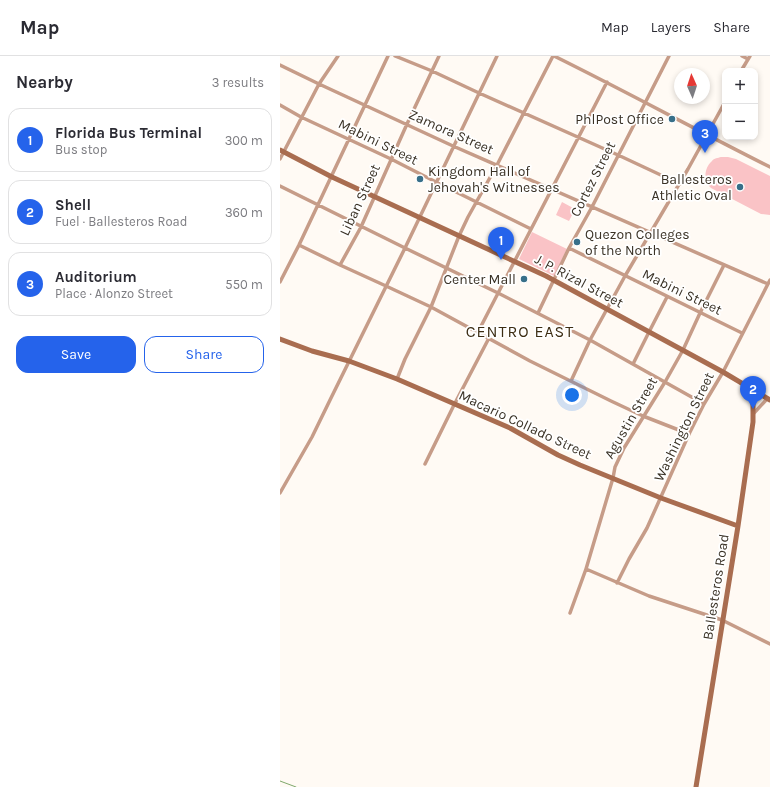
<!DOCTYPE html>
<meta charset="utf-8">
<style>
body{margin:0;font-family:Karla,sans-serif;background:#f7f7f7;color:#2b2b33}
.controls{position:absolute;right:12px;top:12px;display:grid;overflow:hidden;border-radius:8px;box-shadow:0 2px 6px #0003}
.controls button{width:36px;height:36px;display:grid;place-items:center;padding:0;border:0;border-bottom:1px solid #e1e1e2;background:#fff;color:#2b2b33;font:20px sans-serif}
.compass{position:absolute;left:394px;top:12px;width:36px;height:36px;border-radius:50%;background:#fff;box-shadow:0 2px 6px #0003;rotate:357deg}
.you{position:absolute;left:292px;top:339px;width:14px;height:14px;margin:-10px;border:3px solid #fff;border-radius:50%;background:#1a73e8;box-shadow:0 0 0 6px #1a73e833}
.badge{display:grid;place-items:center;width:26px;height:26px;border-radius:50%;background:#2563eb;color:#fff;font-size:13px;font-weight:700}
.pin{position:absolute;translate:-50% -33px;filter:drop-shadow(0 1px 2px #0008)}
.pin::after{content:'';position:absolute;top:21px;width:14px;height:12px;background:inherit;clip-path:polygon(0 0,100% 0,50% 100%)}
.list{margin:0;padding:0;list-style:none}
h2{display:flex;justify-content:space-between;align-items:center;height:52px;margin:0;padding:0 16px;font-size:17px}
h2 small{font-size:13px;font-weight:400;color:#7c7c81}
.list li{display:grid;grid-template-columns:26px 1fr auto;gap:12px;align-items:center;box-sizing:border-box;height:64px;margin:0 8px 8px;padding:0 8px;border:1px solid #e1e1e2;border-radius:12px}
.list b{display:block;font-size:15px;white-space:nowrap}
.list p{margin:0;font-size:13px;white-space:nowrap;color:#7c7c81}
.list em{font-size:13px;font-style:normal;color:#7c7c81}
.actions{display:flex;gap:8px;padding:12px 16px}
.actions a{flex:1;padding:9px 0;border:1px solid #2563eb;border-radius:12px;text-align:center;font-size:14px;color:#2563eb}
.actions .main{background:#2563eb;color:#fff}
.map{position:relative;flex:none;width:490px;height:731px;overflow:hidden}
header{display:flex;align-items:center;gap:24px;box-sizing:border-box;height:56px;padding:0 20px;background:#fff;border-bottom:1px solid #e1e1e2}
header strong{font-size:19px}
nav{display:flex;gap:22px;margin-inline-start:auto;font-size:14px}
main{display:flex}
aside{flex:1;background:#fff}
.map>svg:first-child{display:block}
.green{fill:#fac3c6}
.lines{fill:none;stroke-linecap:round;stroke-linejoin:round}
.stream{stroke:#7fa86b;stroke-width:1}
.street{stroke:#c69c88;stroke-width:3.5}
.secondary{stroke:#a96d50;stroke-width:5}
.poi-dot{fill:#376f89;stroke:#fff;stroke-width:1.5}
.labels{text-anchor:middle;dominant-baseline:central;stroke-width:3.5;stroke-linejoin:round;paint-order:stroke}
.poi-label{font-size:14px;fill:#3a3226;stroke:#fff;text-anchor:end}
.street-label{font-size:14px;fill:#3a3226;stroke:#fff}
.quarter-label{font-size:16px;letter-spacing:1px;fill:#3c2c12;stroke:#fff}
</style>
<header>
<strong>Map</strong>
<nav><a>Map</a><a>Layers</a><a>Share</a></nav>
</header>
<main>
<aside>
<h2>Nearby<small>3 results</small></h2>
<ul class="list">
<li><span class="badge">1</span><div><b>Florida Bus Terminal</b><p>Bus stop</p></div><em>300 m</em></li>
<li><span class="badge">2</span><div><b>Shell</b><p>Fuel · Ballesteros Road</p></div><em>360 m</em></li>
<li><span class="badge">3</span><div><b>Auditorium</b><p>Place · Alonzo Street</p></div><em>550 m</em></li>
</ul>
<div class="actions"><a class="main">Save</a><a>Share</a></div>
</aside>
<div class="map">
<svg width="490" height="731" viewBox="0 0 490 731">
<rect width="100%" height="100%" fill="#fffaf4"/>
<path class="green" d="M441 101H448L456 103 490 120V159L481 158 431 132C423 125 424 112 432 105 434 102 438 102 441 101Z
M282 146 295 153 289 165 276 159Z
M252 176 287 193 274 220 239 203Z"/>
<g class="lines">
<path class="stream" d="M0 725 16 731"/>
<path class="street" d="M115 0 152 15 199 37 338 99 400 128
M274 0C347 36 418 75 490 111
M462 0 468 3
M0 9 39 28 173 90 488 228
M461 15 470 0
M0 49 21 61 111 103 156 126 251 173
M0 103 39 28 58 0
M0 130 125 192 218 237 310 284 424 348
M19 189 60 209 106 230 151 251 250 305 331 345 363 360 409 378
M289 192 462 277
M60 209 81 171 127 68 159 0
M0 226 19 189 108 0
M258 257 289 192 312 151 389 0
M198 276 327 26
M353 308 369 276 387 241
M117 323 125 303 151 251 179 180 188 161 217 109 273 0
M291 325 310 284 327 253 345 220 408 113 445 46
M474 357 487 343
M145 408 174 349 209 282
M0 437 32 381 51 342 125 192 217 0
M306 513 369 540 442 564 490 588
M337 527 349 503 367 472 409 378 424 348 443 316 490 224
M290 557 306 513 333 422 335 411 344 392 385 326 403 294 420 257 444 209"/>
<path class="secondary" d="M0 94 52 121 266 220 443 316 490 344
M0 283 32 295 69 305 117 323 230 372 278 399 300 409 381 442 458 470
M416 731 458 470 473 366V334"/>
</g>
<g class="poi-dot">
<circle cx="392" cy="63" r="4"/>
<circle cx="140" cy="123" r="4"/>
<circle cx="460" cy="131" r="4"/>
<circle cx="297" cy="186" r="4"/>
<circle cx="244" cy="223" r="4"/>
</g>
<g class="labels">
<g class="poi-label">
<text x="384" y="63">PhlPost Office</text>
<text x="148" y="115" text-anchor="start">Kingdom Hall of<tspan x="148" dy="16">Jehovah's Witnesses</tspan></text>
<text x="452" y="123">Ballesteros<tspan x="452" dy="16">Athletic Oval</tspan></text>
<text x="305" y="178" text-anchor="start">Quezon Colleges<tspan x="305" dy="16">of the North</tspan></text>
<text x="236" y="223">Center Mall</text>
</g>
<g class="street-label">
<text transform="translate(171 76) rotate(24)">Zamora Street</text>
<text transform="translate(98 86) rotate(26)">Mabini Street</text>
<text transform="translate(313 123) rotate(-63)">Cortez Street</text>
<text transform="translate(80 144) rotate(-65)">Liban Street</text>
<text transform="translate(299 225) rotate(28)">J. P. Rizal Street</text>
<text transform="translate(402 236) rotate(26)">Mabini Street</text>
<text transform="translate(351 362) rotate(-60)">Agustin Street</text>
<text transform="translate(245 369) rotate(25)">Macario Collado Street</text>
<text transform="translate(404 371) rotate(-64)">Washington Street</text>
<text transform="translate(436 531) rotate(-81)">Ballesteros Road</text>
</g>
<g class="quarter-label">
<text x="240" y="275">CENTRO EAST</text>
</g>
</g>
</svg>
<div class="controls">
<button>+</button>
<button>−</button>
</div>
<svg class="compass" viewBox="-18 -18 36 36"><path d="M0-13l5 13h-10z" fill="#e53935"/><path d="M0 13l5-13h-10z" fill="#7c7c81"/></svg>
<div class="you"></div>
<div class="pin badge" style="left:221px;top:204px">1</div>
<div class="pin badge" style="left:473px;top:353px">2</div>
<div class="pin badge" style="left:425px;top:97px">3</div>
</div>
</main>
